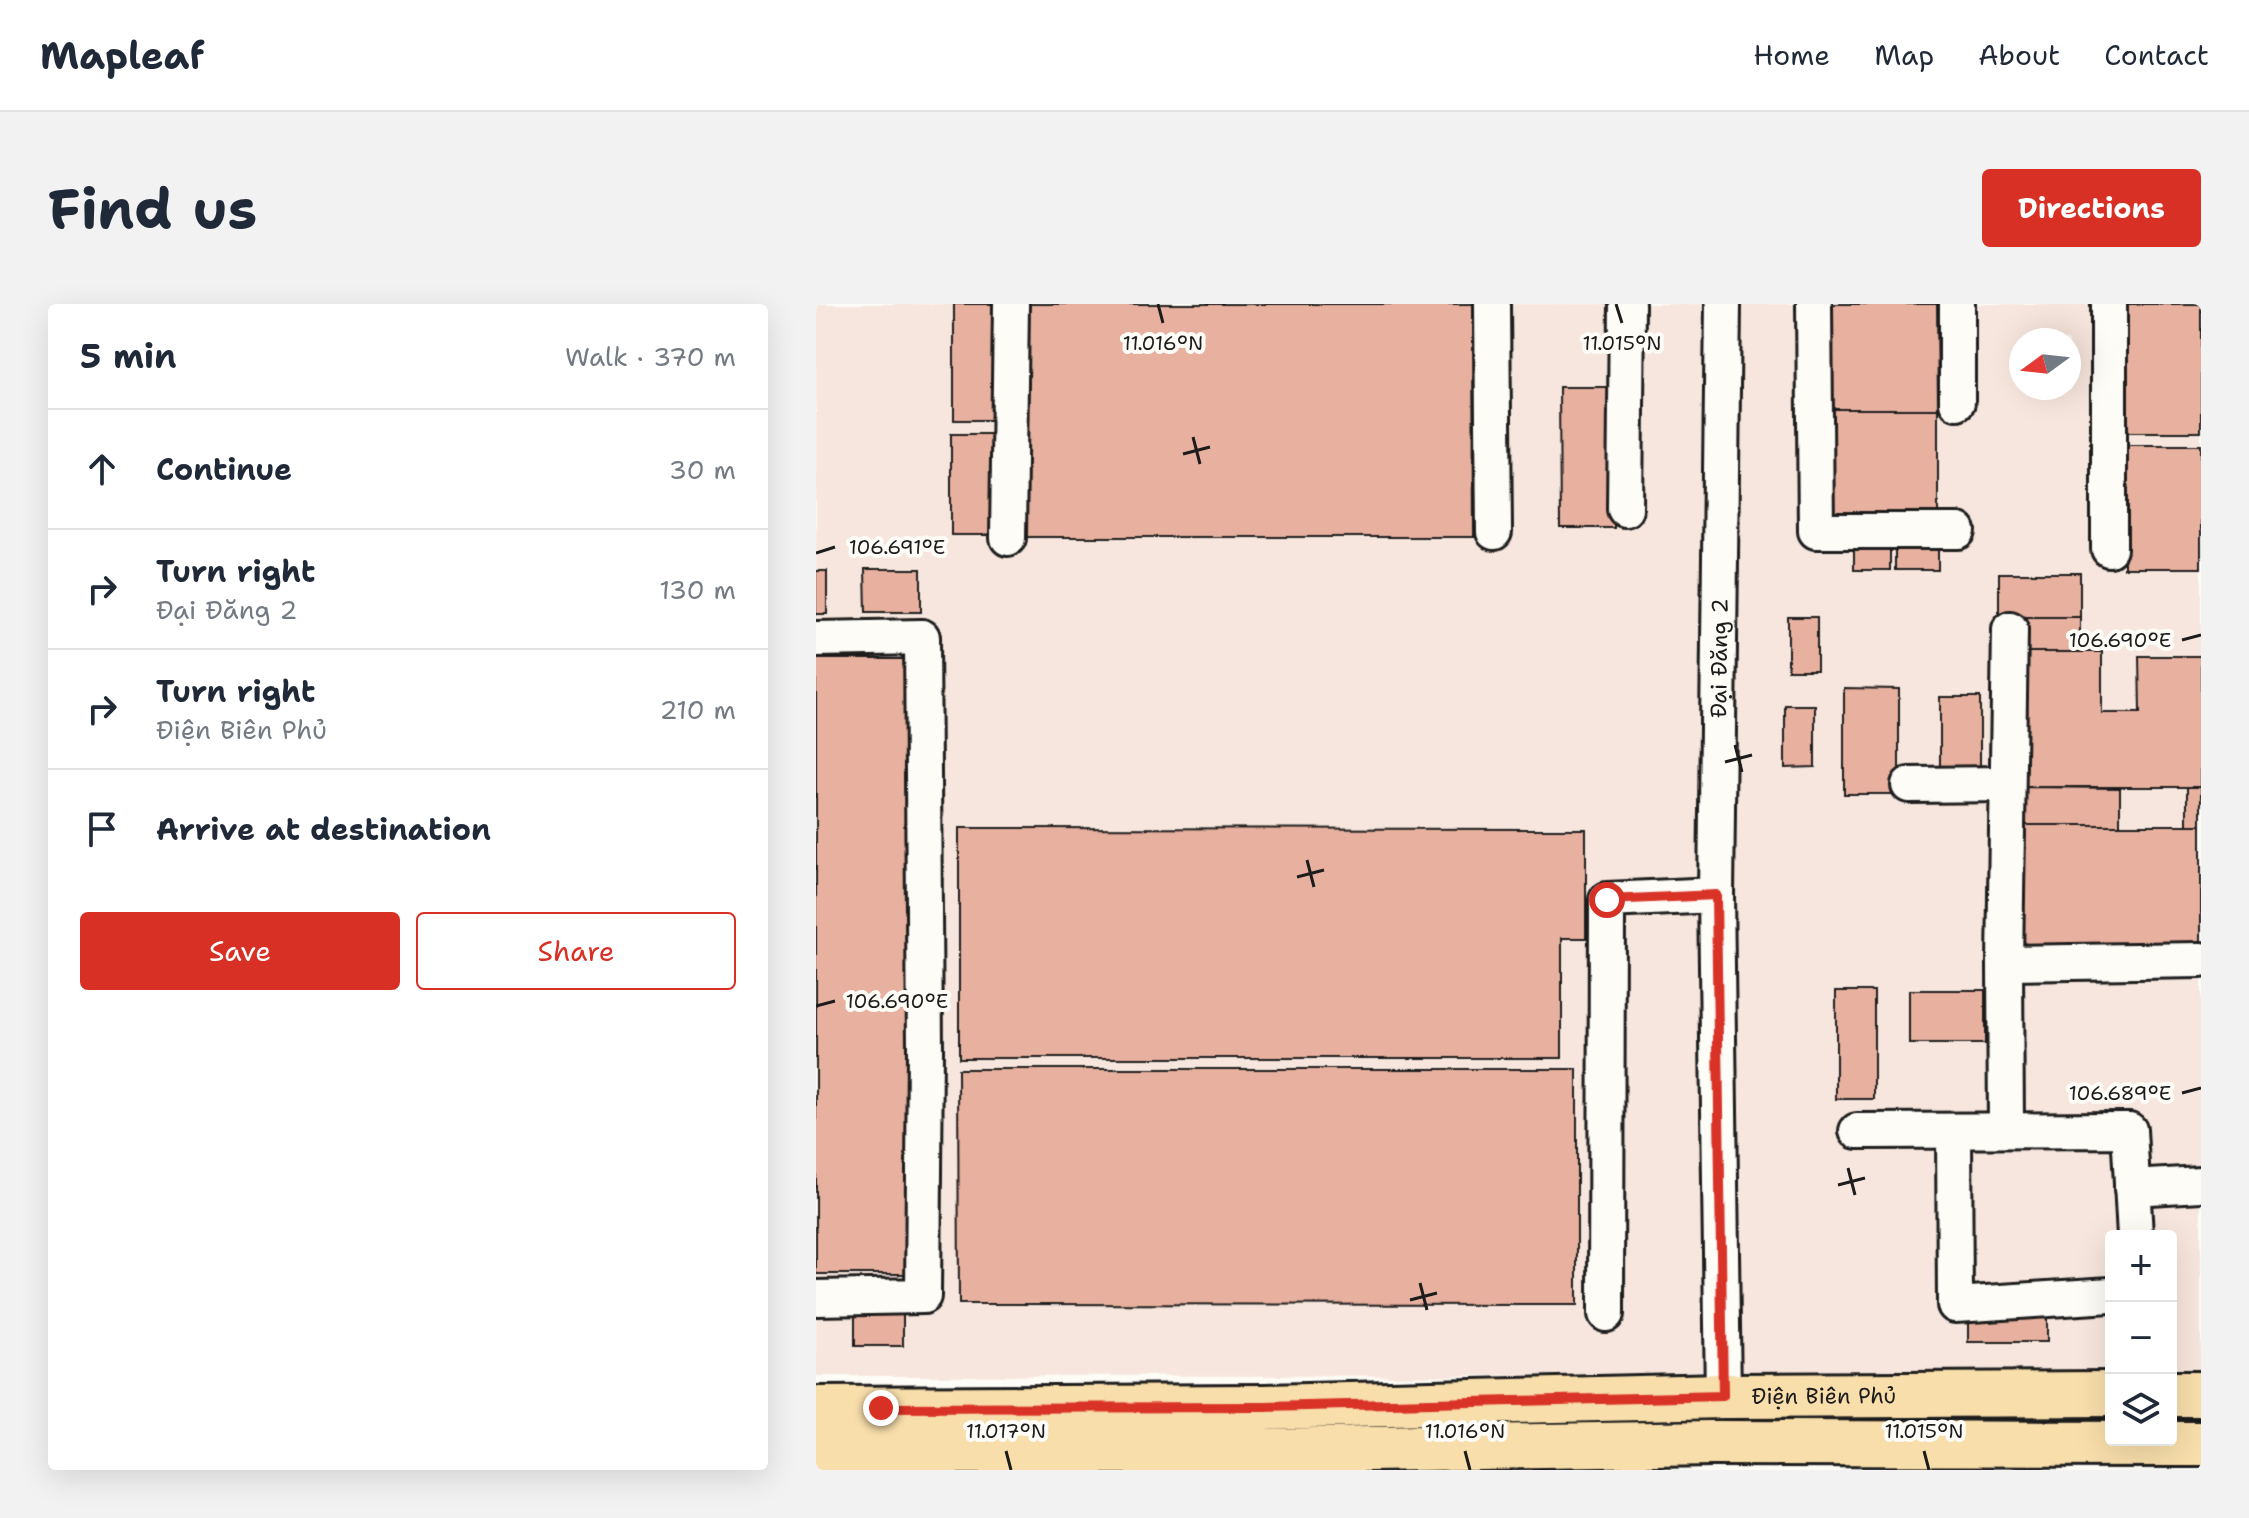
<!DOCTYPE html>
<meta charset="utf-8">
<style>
body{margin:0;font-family:"Shantell Sans",sans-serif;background:#f2f2f3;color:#1f2937}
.controls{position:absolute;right:24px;bottom:24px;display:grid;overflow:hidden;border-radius:8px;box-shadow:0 8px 32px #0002}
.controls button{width:72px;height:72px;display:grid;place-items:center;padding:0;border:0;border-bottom:2px solid #e0e1e3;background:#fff;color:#1f2937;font:40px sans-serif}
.compass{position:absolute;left:1193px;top:24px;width:72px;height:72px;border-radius:50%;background:#fff;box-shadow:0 8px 32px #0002;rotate:255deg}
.stop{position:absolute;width:24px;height:24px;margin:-18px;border:6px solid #d93025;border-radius:50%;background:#fff}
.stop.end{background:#d93025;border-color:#fff;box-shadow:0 2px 8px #0008}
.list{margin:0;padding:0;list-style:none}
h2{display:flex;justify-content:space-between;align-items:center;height:104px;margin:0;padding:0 32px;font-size:34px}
h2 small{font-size:26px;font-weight:400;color:#747a83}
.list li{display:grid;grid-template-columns:52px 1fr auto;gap:24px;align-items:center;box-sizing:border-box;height:120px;padding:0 32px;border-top:2px solid #e0e1e3}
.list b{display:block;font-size:30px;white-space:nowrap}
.list p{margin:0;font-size:26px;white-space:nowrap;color:#747a83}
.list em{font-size:26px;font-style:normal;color:#747a83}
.actions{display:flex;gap:16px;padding:24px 32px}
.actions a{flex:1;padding:18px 0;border:2px solid #d93025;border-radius:8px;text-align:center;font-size:28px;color:#d93025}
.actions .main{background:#d93025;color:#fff}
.icon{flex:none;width:44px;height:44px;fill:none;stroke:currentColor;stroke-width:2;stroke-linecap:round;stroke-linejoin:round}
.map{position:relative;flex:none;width:1385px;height:1166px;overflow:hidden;border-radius:8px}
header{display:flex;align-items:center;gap:48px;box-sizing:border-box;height:112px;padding:0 40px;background:#fff;border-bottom:2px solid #e0e1e3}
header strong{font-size:38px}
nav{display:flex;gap:44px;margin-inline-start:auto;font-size:28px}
.intro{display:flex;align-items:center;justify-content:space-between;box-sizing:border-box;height:192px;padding:0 48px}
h1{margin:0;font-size:56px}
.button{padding:20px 36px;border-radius:8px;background:#d93025;color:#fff;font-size:28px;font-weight:700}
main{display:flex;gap:48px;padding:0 48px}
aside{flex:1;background:#fff;border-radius:8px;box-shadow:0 8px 32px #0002}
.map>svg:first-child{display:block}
.built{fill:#f7e6dd;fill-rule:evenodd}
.building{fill:#e8b19f;stroke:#1c1c1c;stroke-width:2}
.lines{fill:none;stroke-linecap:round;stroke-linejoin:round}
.minor-casing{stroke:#1c1c1c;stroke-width:40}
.major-casing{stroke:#1c1c1c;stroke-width:50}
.minor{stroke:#fdfcf7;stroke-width:34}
.major{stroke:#f8deab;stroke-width:44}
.route{stroke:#d93025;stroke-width:10}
.ticks{fill:none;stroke:#1c1c1c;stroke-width:3}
.labels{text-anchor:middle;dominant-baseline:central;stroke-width:8;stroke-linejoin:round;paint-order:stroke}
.street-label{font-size:22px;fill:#1c1c1c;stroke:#fdfcf7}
.ticks-label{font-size:20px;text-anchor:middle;fill:#1c1c1c;stroke:#fdfcf7;stroke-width:8;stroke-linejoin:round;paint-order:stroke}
</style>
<header>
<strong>Mapleaf</strong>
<nav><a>Home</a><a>Map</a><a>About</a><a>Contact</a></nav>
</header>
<div class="intro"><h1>Find us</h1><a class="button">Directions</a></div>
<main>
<aside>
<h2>5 min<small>Walk · 370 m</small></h2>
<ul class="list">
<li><svg class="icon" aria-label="ahead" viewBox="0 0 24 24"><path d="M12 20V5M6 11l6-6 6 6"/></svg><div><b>Continue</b></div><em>30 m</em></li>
<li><svg class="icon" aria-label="right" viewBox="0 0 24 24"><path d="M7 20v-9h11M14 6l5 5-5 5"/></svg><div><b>Turn right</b><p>Đại Đăng 2</p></div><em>130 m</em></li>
<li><svg class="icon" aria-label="right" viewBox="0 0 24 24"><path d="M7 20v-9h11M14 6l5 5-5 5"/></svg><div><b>Turn right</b><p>Điện Biên Phủ</p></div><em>210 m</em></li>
<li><svg class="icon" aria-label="arrive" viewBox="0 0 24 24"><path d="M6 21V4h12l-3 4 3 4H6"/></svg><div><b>Arrive at destination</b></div></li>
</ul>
<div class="actions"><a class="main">Save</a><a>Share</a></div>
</aside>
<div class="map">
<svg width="1385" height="1166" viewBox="0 0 1385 1166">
<rect width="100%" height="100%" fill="#fdfcf7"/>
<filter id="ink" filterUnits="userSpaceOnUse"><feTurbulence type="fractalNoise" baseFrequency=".0125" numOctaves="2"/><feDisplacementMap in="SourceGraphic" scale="16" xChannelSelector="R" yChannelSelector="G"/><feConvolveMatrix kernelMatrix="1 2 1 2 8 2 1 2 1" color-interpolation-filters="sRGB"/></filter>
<g filter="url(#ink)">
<path class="built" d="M0 0H1385V1071H1355V932H1295V1071L0 1072ZM1205 36H1253V84H1205Z"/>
<path class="building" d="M138 0H186V116H138Z
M206 0H657L658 233H207Z
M1013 0H1121L1122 105H1013Z
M1310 0H1385V128H1311Z
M743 83H797L798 224H744Z
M1013 105H1122V217H1014Z
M135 130H183V231H135Z
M1308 141H1385V264H1308Z
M1122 241V266H1079V242Z
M1038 243H1074V266H1038Z
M49 265H105V308H50Z
M0 267H11V310H0Z
M1183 269H1264V313H1183Z
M972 313H1001V366H972Z
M1206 313H1264V348H1206Z
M1206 348H1286V409H1324L1323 352H1385V483H1207Z
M0 355H89L91 970H0Z
M1028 384 1083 385V490H1028Z
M1124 393H1164V472H1124Z
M969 401H999V463L969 464Z
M1207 483 1304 484V521H1207Z
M1371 483H1385V521H1371Z
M1207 521H1385V641H1207Z
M143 524 770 525V634H746V754H143Z
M1093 686H1169V740H1093Z
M1020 687H1058V795H1020Z
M142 765H761V1001L143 1000Z
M39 1009 87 1010V1042H39Z
M1152 1012H1231V1038H1152Z"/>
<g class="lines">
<g class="minor-casing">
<g id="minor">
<path d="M676 0 678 228"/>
<path d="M998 0 1000 227H1142"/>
<path d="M1141 0V98"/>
<path d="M1293 0V245"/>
<path d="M809 205 811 0"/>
<path d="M192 234 195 0"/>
<path d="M0 335 106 333 109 745 107 992 0 994"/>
<path d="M1093 481 1191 480"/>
<path d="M1189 659 1385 656"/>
<path d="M1190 826 1189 659 1194 325"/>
<path d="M1041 827 1313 826 1319 932"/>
<path d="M1138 827 1139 1001 1295 991"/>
<path d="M1316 884 1385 880"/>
<path d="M790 1010 791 596 900 591"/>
<path id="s1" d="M907 1092 900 591 907 0"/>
</g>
</g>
<g class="major-casing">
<g id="major">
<path d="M1355 1090H1385"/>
<path id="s2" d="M0 1105 449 1103 907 1092 1295 1090"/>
<path d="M0 1147H444L895 1139 1385 1140"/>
</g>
</g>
<use href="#minor" class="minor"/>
<use href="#major" class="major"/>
</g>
</g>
<g class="lines" filter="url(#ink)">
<path class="route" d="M65 1104 449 1103 907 1092 900 591 791 596"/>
</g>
<path class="ticks" d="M342 0 347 19M800 0 806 19M377 133 384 160M367 150 394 143M0 249 19 243M1366 336 1385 331M919 441 926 468M909 458 936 451M491 556 498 583M481 573 508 566M0 702 19 697M1366 789 1385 784M1032 864 1039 891M1022 881 1049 874M604 979 611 1006M594 996 621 989M190 1147 195 1166M649 1147 654 1166M1108 1147 1113 1166"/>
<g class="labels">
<g class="street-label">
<text stroke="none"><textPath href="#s1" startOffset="738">Đại Đăng 2</textPath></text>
<text stroke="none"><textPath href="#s2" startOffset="1008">Điện Biên Phủ</textPath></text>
</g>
</g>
<g class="ticks-label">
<text x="347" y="46">11.016°N</text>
<text x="806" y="46">11.015°N</text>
<text x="81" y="250">106.691°E</text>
<text x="1304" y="343">106.690°E</text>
<text x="81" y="704">106.690°E</text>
<text x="1304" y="796">106.689°E</text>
<text x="190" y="1134">11.017°N</text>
<text x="649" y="1134">11.016°N</text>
<text x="1108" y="1134">11.015°N</text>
</g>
</svg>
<div class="controls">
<button>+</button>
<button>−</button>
<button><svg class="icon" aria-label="layers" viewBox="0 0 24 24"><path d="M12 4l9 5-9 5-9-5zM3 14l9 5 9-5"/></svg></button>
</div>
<svg class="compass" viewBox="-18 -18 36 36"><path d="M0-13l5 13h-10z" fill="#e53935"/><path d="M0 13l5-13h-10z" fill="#747a83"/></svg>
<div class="stop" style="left:791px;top:596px"></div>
<div class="stop end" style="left:65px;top:1104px"></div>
</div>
</main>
